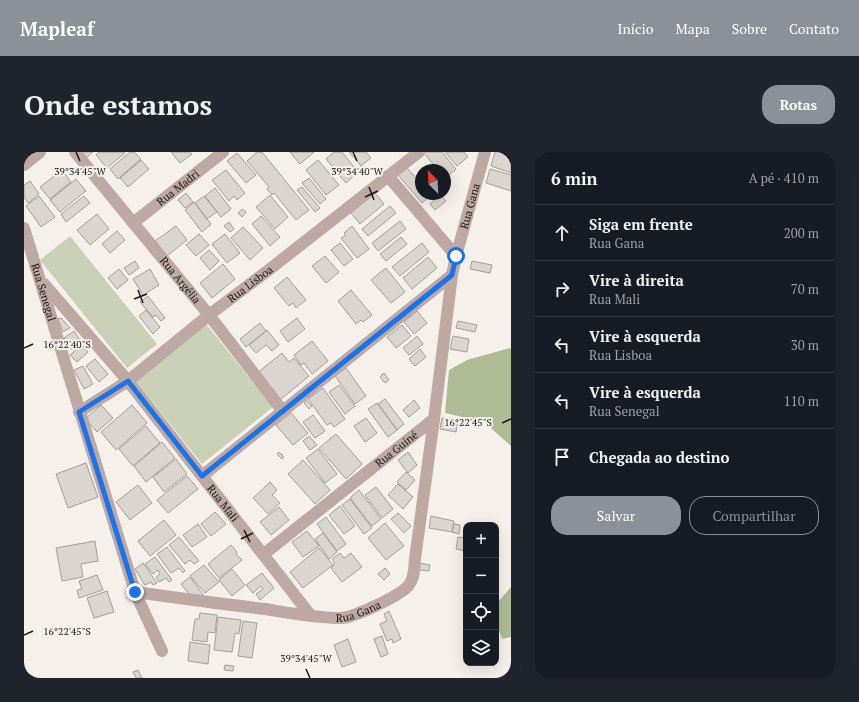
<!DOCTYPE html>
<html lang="pt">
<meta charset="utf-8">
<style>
body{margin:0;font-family:"PT Serif",serif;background:#20242c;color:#f1f3f6}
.controls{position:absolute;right:12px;bottom:12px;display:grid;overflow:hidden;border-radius:8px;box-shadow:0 4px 16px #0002}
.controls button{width:36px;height:36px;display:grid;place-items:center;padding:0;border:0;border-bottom:1px solid #363941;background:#171b24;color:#f1f3f6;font:20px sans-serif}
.compass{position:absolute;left:391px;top:12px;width:36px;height:36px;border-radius:50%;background:#171b24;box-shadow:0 4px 16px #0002;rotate:336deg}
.stop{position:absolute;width:12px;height:12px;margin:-9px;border:3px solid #1a73e8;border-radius:50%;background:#fff}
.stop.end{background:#1a73e8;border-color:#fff;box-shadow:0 1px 4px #0008}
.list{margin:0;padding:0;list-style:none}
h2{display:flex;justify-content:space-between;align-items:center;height:52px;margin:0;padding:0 16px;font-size:17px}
h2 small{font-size:13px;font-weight:400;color:#9ea1a6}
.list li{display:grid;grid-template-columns:26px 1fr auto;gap:12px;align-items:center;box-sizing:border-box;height:56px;padding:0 16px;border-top:1px solid #363941}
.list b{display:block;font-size:15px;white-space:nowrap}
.list p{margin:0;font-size:13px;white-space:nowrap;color:#9ea1a6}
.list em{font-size:13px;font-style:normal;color:#9ea1a6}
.actions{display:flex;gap:8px;padding:12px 16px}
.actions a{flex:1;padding:9px 0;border:1px solid #8c9099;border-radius:16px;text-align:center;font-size:14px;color:#8c9099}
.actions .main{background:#8c9099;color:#fff}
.icon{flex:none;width:22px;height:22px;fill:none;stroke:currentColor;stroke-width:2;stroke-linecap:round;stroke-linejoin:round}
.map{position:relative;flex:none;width:487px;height:526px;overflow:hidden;border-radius:16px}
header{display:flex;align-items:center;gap:24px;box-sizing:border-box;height:56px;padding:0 20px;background:#8c9099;color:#fff}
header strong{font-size:19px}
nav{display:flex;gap:22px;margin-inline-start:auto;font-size:14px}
.intro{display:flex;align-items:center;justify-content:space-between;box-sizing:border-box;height:96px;padding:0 24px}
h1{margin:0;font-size:28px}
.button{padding:10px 18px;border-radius:16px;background:#8c9099;color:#fff;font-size:14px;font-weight:700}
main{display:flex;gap:24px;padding:0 24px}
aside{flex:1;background:#171b24;border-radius:16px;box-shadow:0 4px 16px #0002}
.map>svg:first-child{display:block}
.green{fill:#c8d1b6}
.forest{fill:#aebb94}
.building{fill:#dad5cf;stroke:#a39e99}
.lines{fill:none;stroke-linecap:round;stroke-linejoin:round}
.minor{stroke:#bda8a4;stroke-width:12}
.route{stroke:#1a73e8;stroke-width:5}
.ticks{fill:none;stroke:#1a1816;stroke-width:1.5}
.labels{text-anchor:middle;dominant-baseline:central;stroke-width:4;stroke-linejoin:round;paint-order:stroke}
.street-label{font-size:11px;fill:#1a1816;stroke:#f5f0ea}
.ticks-label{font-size:10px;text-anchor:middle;fill:#1a1816;stroke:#f5f0ea;stroke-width:4;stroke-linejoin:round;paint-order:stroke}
</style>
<header>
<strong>Mapleaf</strong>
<nav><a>Início</a><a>Mapa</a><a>Sobre</a><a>Contato</a></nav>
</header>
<div class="intro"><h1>Onde estamos</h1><a class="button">Rotas</a></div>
<main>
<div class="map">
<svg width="487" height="526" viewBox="0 0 487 526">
<rect width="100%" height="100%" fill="#f5f0ea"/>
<path class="green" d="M46 84 133 192 103 216 16 108Z
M182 172 249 255 178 312 111 228Z"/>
<path class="forest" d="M486 196 487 197V294L460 270 421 261 425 218 443 208Z
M487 435V485L478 487 472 470V452Z"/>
<path class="building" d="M55 0H69L61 7Z
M75 0H100L101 1 83 16 72 3Z
M106 0H110L117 7 94 27 86 17Z
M147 0H166L168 2 156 11Z
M233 0H238L285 58 272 68 250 41 248 43 243 37 245 35 223 9Z
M266 0H290L276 12Z
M310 0H318L334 20 322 31 302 7Z
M325 0H342L347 6 337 14Z
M399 0H418L432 17 421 26V18H414Z
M421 0H440L444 5 433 14Z
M471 0H477L487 3V21L467 14Z
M213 1 232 23 222 31 203 9Z
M117 8 125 17 104 35 96 26Z
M294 8 315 33 302 43 282 18Z
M405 14 408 18H400Z
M383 16 392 26 394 24 397 28V42H408L398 51 374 23Z
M466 17 487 23V39L462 31Z
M38 18 47 30 26 47 16 35Z
M202 18 221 41 213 48 210 44 205 49 188 28Z
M285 26 302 47 296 52 278 31Z
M52 27 62 39 36 60 26 48Z
M6 29 15 42 4 51 0 45V33Z
M278 35 296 56 291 60 273 38Z
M191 36 207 57 197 65 181 44Z
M162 41 169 50 161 56 154 48Z
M351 41 360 52 336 72 327 61Z
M246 43 264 65 251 77 232 55Z
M416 43 422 49 411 58 406 52Z
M15 44 31 65 17 75 2 54Z
M60 44 66 51 42 70 37 62Z
M180 44 193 60 183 67 171 51Z
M170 50 187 72 178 80 161 58Z
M366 54 372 61 344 84 338 77Z
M218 57 222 60 218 65 214 61Z
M73 62 85 77 66 93 53 78Z
M237 64 256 85 246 94 228 72Z
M376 69 382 77 354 99 348 91Z
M205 70 210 77 206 80 200 74Z
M152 74 163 88 143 104 131 89Z
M328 74 345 97 333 106 317 86 322 83 320 81Z
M219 75 239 96 226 108 207 86Z
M93 79 101 88 86 101 78 92Z
M175 82 185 93 172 104 162 93Z
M201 82 216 101 203 111 188 92Z
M377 85 383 92 362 109 356 102Z
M316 91 329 107 320 114 307 98Z
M398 91 405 100 376 124 368 115Z
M185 98 195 109 186 118 176 106Z
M301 104 315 120 302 131 288 114Z
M404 105 413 116 388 137 379 126Z
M111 109 115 116 105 123 100 116Z
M448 109 468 113 466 121 446 117Z
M199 112 211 127 188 146 176 131Z
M362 116 381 140 367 151 347 128Z
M95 117 104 128 93 137 84 126Z
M126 117 135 133 119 143 109 127Z
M263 125 282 148 272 156 269 151 265 154 250 136Z
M327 138 348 163 339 170 337 168 332 172 314 149Z
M124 144 141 166 137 169 132 163 129 165 116 150Z
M122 158 136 175 129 182 115 164Z
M393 159 403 171 390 182 380 170Z
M37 166 46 176 39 180 34 167Z
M273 166 281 177 264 190 256 179Z
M434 169 453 173 451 180 432 176Z
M236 171 242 179 222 195 216 187Z
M378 173 387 184 372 196 363 185Z
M243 178 255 193 248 199 242 193 232 201 225 193Z
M50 179 58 191 48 198 40 186Z
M393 184 399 192 385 203 379 196Z
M429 184 445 187 443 200 426 197Z
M288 189 304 209 288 222 280 211 277 213 270 203Z
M58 193 64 200 53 210 46 203Z
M396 197 402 205 391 214 385 207Z
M258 201 265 210 270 206 285 224 256 248 233 221Z
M71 207 84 222 75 230 62 214Z
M59 214 69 232 60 237 50 218Z
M322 216 342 244 331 252 311 224Z
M360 221 365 228 361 231 356 225Z
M315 233 331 254 321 262 305 240Z
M299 236 321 267 310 275 307 271 303 273 284 247Z
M361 247 380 272 373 278 354 252Z
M282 248 288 254 285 257 280 251Z
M390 248 396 256 385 265 379 258Z
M353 251 373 278 364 285 344 257Z
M77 253 89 266 73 280 61 267Z
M108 253 123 271 92 298 77 280Z
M267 261 284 281 269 293 252 273Z
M289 263 301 279 291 286 279 270Z
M342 266 353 281 341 290 330 274Z
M418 266 434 269 432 280 416 277Z
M122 274 136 291 109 314 95 297Z
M312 282 338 312 322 327 295 296Z
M285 284 293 293 286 298 279 289Z
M138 290 151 306 122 330 110 314Z
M294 297 313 322 301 331 282 306Z
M255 300 260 305 258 307 253 302Z
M384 300 393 313 384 321 374 308Z
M152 307 163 322 140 340 129 325Z
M279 308 306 338 291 352 264 322Z
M62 311 74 345 44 356 32 322Z
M382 320 391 328 382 338 373 330Z
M163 324 174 337 144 361 133 348Z
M246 330 253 338 248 343 256 351 244 362 229 346Z
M374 332 389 345 379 357 364 343Z
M114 333 128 351 106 368 92 350Z
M352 335 369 357 358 366 341 343Z
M335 338 357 367 348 374 326 346Z
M326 347 348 376 340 382 318 353Z
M316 354 331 374 320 382 305 363Z
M255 355 265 368 247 383 236 370Z
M191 360 202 372 187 384 177 372Z
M374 361 387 374 380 381 367 367Z
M407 364 430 369 428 380 405 376Z
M302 365 322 392 313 399 293 372Z
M140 368 152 383 126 404 114 389Z
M361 371 380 394 362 408 344 386Z
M174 372 183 385 168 395 159 383Z
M430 372 436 373 435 382 428 380Z
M283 379 295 394 279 405 268 390Z
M299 381 313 400 305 407 291 387Z
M155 385 175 409 170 412 166 408 161 412 145 393Z
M434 385 442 386V399L432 397Z
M71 389 74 409 57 412 59 425 38 429 32 396Z
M207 393 213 400 212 402 218 408 195 426 184 412Z
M143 395 161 419 159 421 155 416 147 421 133 402Z
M295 396 309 413 279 436 266 420Z
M316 401 320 406 327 401 338 415 318 430 307 416 311 412 308 407Z
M131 405 148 428 145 430 142 426 135 430 132 425 136 422 134 418 129 422 121 412Z
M119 411 133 431 129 433 127 430 121 433 111 417Z
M396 411 406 413 405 419 395 418Z
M180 413 195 430 181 441 166 424Z
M361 416 366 422 360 428 354 422Z
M208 417 221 433 208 444 195 428Z
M238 421 250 436 236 448 232 442 239 437 237 434 229 441 222 433Z
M73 423 79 438 55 446 53 438 58 437 55 429Z
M166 425 180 444 165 442 157 432Z
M83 439 90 460 70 466 63 446Z
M365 459 377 487 369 491 368 487 363 489 356 472 363 469 360 462Z
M176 461 193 463 191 481 184 480 183 490 168 488 171 467H175Z
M194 465 217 468 215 482 211 481 208 500 190 498Z
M219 469 233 471 228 506 214 504Z
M358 484 364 502 357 505 350 487Z
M324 487 332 510 318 515 310 493Z
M166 490 186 493 184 512 164 509Z
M201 513 210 514 209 519 200 518Z
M114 518 118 526H112L109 520Z"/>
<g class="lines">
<g class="minor">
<path id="s1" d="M51 0 185 163 258 258"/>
<path d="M0 13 16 0"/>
<path d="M364 24 432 104"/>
<path id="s2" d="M109 71 199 0"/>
<path id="s3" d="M0 76 111 440 138 499"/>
<path id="s4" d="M20 132 104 229 287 464"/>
<path id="s5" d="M55 260 104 229 185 163 246 117 395 0"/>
<path id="s6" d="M178 324 428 123 432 104 461 0"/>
<path id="s7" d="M240 402 410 267 428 123"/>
<path id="s8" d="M111 440C154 446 198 452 241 457 266 461 292 466 317 466 331 465 376 444 385 433 391 425 390 416 391 407L410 267"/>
</g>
</g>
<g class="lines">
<path class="route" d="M111 440 55 260 104 229 178 324 428 123 432 104"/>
</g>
<path class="ticks" d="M52 0 56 9M329 0 333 9M345 35 350 48M341 45 354 39M114 138 119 151M110 147 123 142M0 196 9 192M478 271 487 267M220 378 226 390M217 387 229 381M0 483 9 479M282 517 286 526"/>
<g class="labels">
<g class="street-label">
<text stroke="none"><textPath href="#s2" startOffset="57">Rua Madri</textPath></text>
<text stroke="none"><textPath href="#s6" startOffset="392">Rua Gana</textPath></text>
<text stroke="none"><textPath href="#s1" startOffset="166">Rua Argélia</textPath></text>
<text stroke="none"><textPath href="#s5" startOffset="214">Rua Lisboa</textPath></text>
<text stroke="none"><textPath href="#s3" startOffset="67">Rua Senegal</textPath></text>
<text stroke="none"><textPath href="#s7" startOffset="169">Rua Guiné</textPath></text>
<text stroke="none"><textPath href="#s4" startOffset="283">Rua Mali</textPath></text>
<text stroke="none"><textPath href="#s8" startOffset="226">Rua Gana</textPath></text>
</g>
</g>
<g class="ticks-label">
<text x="56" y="23">39°34'45"W</text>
<text x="333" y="23">39°34'40"W</text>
<text x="43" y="196">16°22'40"S</text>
<text x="444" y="274">16°22'45"S</text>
<text x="43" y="483">16°22'45"S</text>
<text x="282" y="510">39°34'45"W</text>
</g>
</svg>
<div class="controls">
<button>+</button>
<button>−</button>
<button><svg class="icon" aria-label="locate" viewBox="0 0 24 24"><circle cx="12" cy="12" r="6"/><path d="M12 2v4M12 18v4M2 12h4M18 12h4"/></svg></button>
<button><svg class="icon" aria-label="layers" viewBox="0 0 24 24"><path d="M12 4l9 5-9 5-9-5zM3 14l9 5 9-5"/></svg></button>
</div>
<svg class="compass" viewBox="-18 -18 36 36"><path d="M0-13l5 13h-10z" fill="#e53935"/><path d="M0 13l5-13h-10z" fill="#9ea1a6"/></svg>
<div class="stop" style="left:432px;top:104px"></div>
<div class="stop end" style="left:111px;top:440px"></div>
</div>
<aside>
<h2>6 min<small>A pé · 410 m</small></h2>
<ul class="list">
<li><svg class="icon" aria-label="ahead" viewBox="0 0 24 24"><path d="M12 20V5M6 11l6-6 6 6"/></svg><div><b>Siga em frente</b><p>Rua Gana</p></div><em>200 m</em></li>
<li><svg class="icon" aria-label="right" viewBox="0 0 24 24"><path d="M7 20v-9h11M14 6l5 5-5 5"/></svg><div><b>Vire à direita</b><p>Rua Mali</p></div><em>70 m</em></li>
<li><svg class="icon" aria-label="left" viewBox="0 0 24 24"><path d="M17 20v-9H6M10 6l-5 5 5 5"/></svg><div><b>Vire à esquerda</b><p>Rua Lisboa</p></div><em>30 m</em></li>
<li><svg class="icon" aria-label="left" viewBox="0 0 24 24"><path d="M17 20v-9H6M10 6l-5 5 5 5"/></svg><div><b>Vire à esquerda</b><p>Rua Senegal</p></div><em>110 m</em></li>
<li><svg class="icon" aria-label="arrive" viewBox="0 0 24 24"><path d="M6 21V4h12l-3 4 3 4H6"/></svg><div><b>Chegada ao destino</b></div></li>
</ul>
<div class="actions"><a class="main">Salvar</a><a>Compartilhar</a></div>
</aside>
</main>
